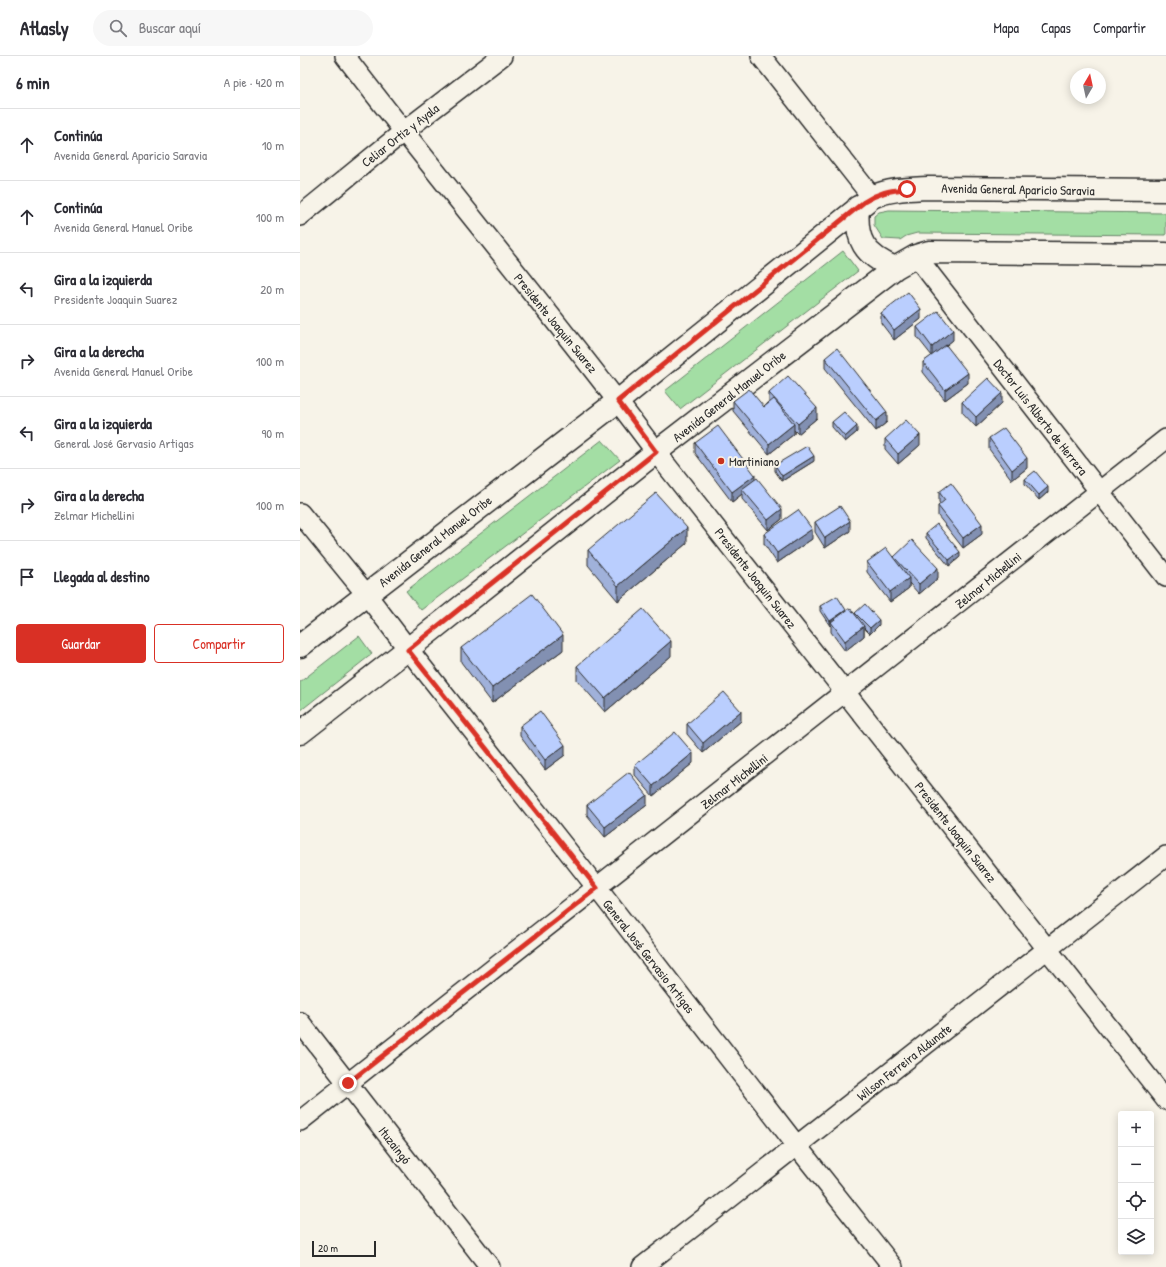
<!DOCTYPE html>
<html lang="es">
<meta charset="utf-8">
<style>
body{margin:0;font-family:"Patrick Hand",sans-serif;background:#f7f7f7;color:#2b2b33}
.controls{position:absolute;right:12px;bottom:12px;display:grid;overflow:hidden;border-radius:4px;box-shadow:0 2px 10px #0003}
.controls button{width:36px;height:36px;display:grid;place-items:center;padding:0;border:0;border-bottom:1px solid #e1e1e2;background:#fff;color:#2b2b33;font:20px sans-serif}
.compass{position:absolute;left:770px;top:12px;width:36px;height:36px;border-radius:50%;background:#fff;box-shadow:0 2px 10px #0003;rotate:9deg}
.scale{position:absolute;left:12px;bottom:10px;width:64px;box-sizing:border-box;padding-left:4px;border:2px solid #2b2b2b;border-top:0;font-size:11px;line-height:14px;white-space:nowrap;color:#2b2b2b;-webkit-text-stroke:3px #f7f3e8;paint-order:stroke}
.stop{position:absolute;width:12px;height:12px;margin:-9px;border:3px solid #d93025;border-radius:50%;background:#fff}
.stop.end{background:#d93025;border-color:#fff;box-shadow:0 1px 4px #0008}
.list{margin:0;padding:0;list-style:none}
h2{display:flex;justify-content:space-between;align-items:center;height:52px;margin:0;padding:0 16px;font-size:17px}
h2 small{font-size:13px;font-weight:400;color:#7c7c81}
.list li{display:grid;grid-template-columns:26px 1fr auto;gap:12px;align-items:center;box-sizing:border-box;height:72px;padding:0 16px;border-top:1px solid #e1e1e2}
.list b{display:block;font-size:15px;white-space:nowrap}
.list p{margin:0;font-size:13px;white-space:nowrap;color:#7c7c81}
.list em{font-size:13px;font-style:normal;color:#7c7c81}
.actions{display:flex;gap:8px;padding:12px 16px}
.actions a{flex:1;padding:9px 0;border:1px solid #d93025;border-radius:4px;text-align:center;font-size:14px;color:#d93025}
.actions .main{background:#d93025;color:#fff}
.icon{flex:none;width:22px;height:22px;fill:none;stroke:currentColor;stroke-width:2;stroke-linecap:round;stroke-linejoin:round}
.map{position:relative;flex:none;width:866px;height:1211px;overflow:hidden}
header{display:flex;align-items:center;gap:24px;box-sizing:border-box;height:56px;padding:0 20px;background:#fff;border-bottom:1px solid #e1e1e2}
header strong{font-size:19px}
nav{display:flex;gap:22px;margin-inline-start:auto;font-size:14px}
.search{width:280px;height:36px;background:#f7f7f7;display:flex;align-items:center;gap:10px;box-sizing:border-box;padding:0 14px;border-radius:22px;color:#7c7c81;font-size:15px}
main{display:flex}
aside{flex:1;background:#fff}
.map>svg:first-child{display:block}
.green{fill:#a3dea4;stroke:#678468}
.lines{fill:none;stroke-linecap:round;stroke-linejoin:round}
.minor-casing{stroke:#2b2b2b;stroke-width:22}
.secondary-casing{stroke:#2b2b2b;stroke-width:25}
.minor{stroke:#f7f3e8;stroke-width:19}
.secondary{stroke:#f7f3e8;stroke-width:22}
.wall{fill:#a0b1da;stroke:#2b2b2b}
.shaded-wall{fill:#8290b2;stroke:#2b2b2b}
.building{fill:#bacefe;stroke:#2b2b2b}
.route{stroke:#d93025;stroke-width:5}
.poi-dot{fill:#c8321e;stroke:#f7f3e8;stroke-width:1.5}
.labels{text-anchor:middle;dominant-baseline:central;stroke-width:4;stroke-linejoin:round;paint-order:stroke}
.street-label{font-size:13px;fill:#2b2b2b;stroke:#f7f3e8}
.poi-label{font-size:13px;fill:#2b2b2b;stroke:#f7f3e8;text-anchor:start}
</style>
<header>
<strong>Atlasly</strong>
<div class="search"><svg class="icon" aria-label="search" viewBox="0 0 24 24"><circle cx="10" cy="10" r="6"/><path d="M15 15l6 6"/></svg>Buscar aquí</div>
<nav><a>Mapa</a><a>Capas</a><a>Compartir</a></nav>
</header>
<main>
<aside>
<h2>6 min<small>A pie · 420 m</small></h2>
<ul class="list">
<li><svg class="icon" aria-label="ahead" viewBox="0 0 24 24"><path d="M12 20V5M6 11l6-6 6 6"/></svg><div><b>Continúa</b><p>Avenida General Aparicio Saravia</p></div><em>10 m</em></li>
<li><svg class="icon" aria-label="ahead" viewBox="0 0 24 24"><path d="M12 20V5M6 11l6-6 6 6"/></svg><div><b>Continúa</b><p>Avenida General Manuel Oribe</p></div><em>100 m</em></li>
<li><svg class="icon" aria-label="left" viewBox="0 0 24 24"><path d="M17 20v-9H6M10 6l-5 5 5 5"/></svg><div><b>Gira a la izquierda</b><p>Presidente Joaquin Suarez</p></div><em>20 m</em></li>
<li><svg class="icon" aria-label="right" viewBox="0 0 24 24"><path d="M7 20v-9h11M14 6l5 5-5 5"/></svg><div><b>Gira a la derecha</b><p>Avenida General Manuel Oribe</p></div><em>100 m</em></li>
<li><svg class="icon" aria-label="left" viewBox="0 0 24 24"><path d="M17 20v-9H6M10 6l-5 5 5 5"/></svg><div><b>Gira a la izquierda</b><p>General José Gervasio Artigas</p></div><em>90 m</em></li>
<li><svg class="icon" aria-label="right" viewBox="0 0 24 24"><path d="M7 20v-9h11M14 6l5 5-5 5"/></svg><div><b>Gira a la derecha</b><p>Zelmar Michellini</p></div><em>100 m</em></li>
<li><svg class="icon" aria-label="arrive" viewBox="0 0 24 24"><path d="M6 21V4h12l-3 4 3 4H6"/></svg><div><b>Llegada al destino</b></div></li>
</ul>
<div class="actions"><a class="main">Guardar</a><a>Compartir</a></div>
</aside>
<div class="map">
<svg width="866" height="1211" viewBox="0 0 866 1211">
<rect width="100%" height="100%" fill="#f7f3e8"/>
<filter id="ink" filterUnits="userSpaceOnUse"><feTurbulence type="fractalNoise" baseFrequency=".025" numOctaves="2"/><feDisplacementMap in="SourceGraphic" scale="8" xChannelSelector="R" yChannelSelector="G"/><feConvolveMatrix kernelMatrix="1 2 1 2 8 2 1 2 1" color-interpolation-filters="sRGB"/></filter>
<g filter="url(#ink)">
<path class="green" d="M589 154 866 157V179L617 177 606 180 600 184 583 183 574 169V160L579 156Z
M543 195 558 215 380 353 365 335Z
M302 384 320 404 121 554 106 535Z
M59 580 72 598 0 655V626Z"/>
<g class="lines">
<g class="minor-casing">
<path id="minor" d="M45 0C147 133 256 262 356 396L866 1044
M461 0 572 141
M0 160 103 76 202 0
M616 200 866 521
M0 457 66 538 108 593 297 832 497 1090 593 1211
M0 966 190 1211
M0 1065 866 383
M342 1211 866 800"/>
</g>
<g class="secondary-casing">
<path id="secondary" d="M558 151C555 184 564 199 595 212
M0 590 318 345 572 141C590 133 608 133 628 132L866 134
M0 677 108 593 356 396 595 212 616 200 629 196 866 198"/>
</g>
<use href="#minor" class="minor"/>
<use href="#secondary" class="secondary"/>
</g>
<path class="wall" d="M581 257 621 263 594 284 581 267Z
M617 271 653 284 646 289 668 327 645 344 623 316V306L632 300 617 281Z
M525 302 587 366 576 375 525 312Z
M469 337 517 362 498 378 494 374V378L469 398 433 355V345L464 351 469 346Z
M662 346 702 347 676 371 662 356Z
M532 366 557 376 545 386 532 371Z
M689 382 727 412 712 424 689 393Z
M585 383 620 389 598 408 585 393Z
M395 387 455 423 482 463 468 474 442 443V438L432 446 395 397Z
M514 405 482 425 475 415V409Z
M725 423 748 436 739 444 725 428Z
M639 436 682 478 663 492 638 460V450L640 448 639 446Z
M515 466 550 475 525 492 515 476Z
M626 477 660 501 649 510 626 482Z
M464 478 512 483 477 507 464 488Z
M387 487 318 545 288 509V494Z
M594 501 638 522 619 538 609 527V532L590 546 567 516V506L594 502Z
M520 550 546 555 555 559V557L579 569 570 578 564 572V580L545 595 531 576V569L530 570 520 555Z
M161 592 263 594 192 647 161 606Z
M371 600 305 656 277 624V610Z
M441 665 403 697 387 678V668Z
M220 670 265 699 245 714 220 680Z
M393 707 353 740 335 719V709Z
M287 749H347L305 781 287 759Z"/>
<path class="shaded-wall" d="M621 253V263L594 284V274Z
M653 274V284L632 301V291Z
M668 317V327L645 344V334Z
M702 337V347L676 371V361Z
M517 352V362L498 378V368Z
M587 356V366L576 375V365Z
M494 368V378L469 398V388Z
M557 370V376L545 386V381Z
M620 379V389L598 408V398Z
M514 400V405L482 425V420Z
M727 402V412L712 424V414Z
M455 419V429L442 433V438L432 446V436Z
M748 431V436L739 444V439Z
M482 453V463L468 474V464Z
M550 465V475L525 492V482Z
M682 468V478L663 492V482Z
M387 472V487L318 545V530Z
M512 473V483L477 507V497Z
M660 496V501L649 510V504Z
M638 512V522L619 538V528Z
M609 522V532L590 546V536Z
M546 554V559L531 566V569L530 570V565Z
M579 564V569L570 578V572Z
M564 570V580L545 595V585Z
M263 579V594L192 647V632Z
M371 585V600L305 656V642Z
M441 655V665L403 697V687Z
M265 689V699L245 714V704Z
M393 697V707L353 740V730Z
M347 739V749L305 781V771Z"/>
<path class="building" d="M608 236 621 253 594 274 581 257Z
M638 255 653 274 632 291 617 271Z
M646 289 668 317 645 334 623 306Z
M537 292 587 356 576 365 525 302Z
M488 320 517 352 498 368 469 337Z
M688 322 702 337 676 361 662 346Z
M449 333 464 351 474 343 494 368 469 388 433 345Z
M544 356 557 370 545 381 532 366Z
M606 364 620 379 598 398 585 383Z
M418 370 455 419 432 436 395 387Z
M704 372 727 402 712 414 689 382Z
M507 390 514 400 482 420 475 409Z
M735 415 748 431 739 439 725 423Z
M457 422 482 453 468 464 442 433Z
M651 427 682 468 663 482 638 450 645 444 639 436Z
M356 437 387 472 318 530 288 494Z
M540 450 550 465 525 482 515 466Z
M498 454 512 473 477 497 464 478Z
M637 468 660 496 649 504 626 477Z
M612 484 638 512 619 528 594 501Z
M586 492 609 522 590 536 567 506Z
M232 538 263 579 192 632 161 592Z
M537 540 546 554 530 565 520 550Z
M565 548 579 564 570 572 555 557Z
M550 552 564 570 545 585 531 566Z
M343 553 371 585 305 642 277 610Z
M424 636 441 655 403 687 387 668Z
M240 655 265 689 245 704 220 670Z
M375 676 393 697 353 730 335 709Z
M329 716 347 739 305 771 287 749Z"/>
</g>
<g class="lines" filter="url(#ink)">
<path class="route" d="M48 1027 297 832 108 594 356 396 318 345 564 146C578 137 590 134 607 133"/>
</g>
<circle class="poi-dot" cx="421" cy="405" r="4"/>
<g class="labels">
<g class="street-label">
<text transform="translate(100 79) rotate(-38)">Celiar Ortiz y Ayala</text>
<text transform="translate(718 133) rotate(1)">Avenida General Aparicio Saravia</text>
<text transform="translate(256 267) rotate(51)">Presidente Joaquin Suarez</text>
<text transform="translate(429 340) rotate(-38)">Avenida General Manuel Oribe</text>
<text transform="translate(741 361) rotate(52)">Doctor Luis Alberto de Herrera</text>
<text transform="translate(135 485) rotate(-38)">Avenida General Manuel Oribe</text>
<text transform="translate(456 522) rotate(52)">Presidente Joaquin Suarez</text>
<text transform="translate(688 524) rotate(-39)">Zelmar Michellini</text>
<text transform="translate(434 725) rotate(-38)">Zelmar Michellini</text>
<text transform="translate(656 776) rotate(52)">Presidente Joaquin Suarez</text>
<text transform="translate(349 900) rotate(52)">General José Gervasio Artigas</text>
<text transform="translate(604 1006) rotate(-38)">Wilson Ferreira Aldunate</text>
<text transform="translate(95 1089) rotate(52)">Ituzaingó</text>
</g>
<g class="poi-label">
<text x="429" y="405">Martiniano</text>
</g>
</g>
</svg>
<div class="controls">
<button>+</button>
<button>−</button>
<button><svg class="icon" aria-label="locate" viewBox="0 0 24 24"><circle cx="12" cy="12" r="6"/><path d="M12 2v4M12 18v4M2 12h4M18 12h4"/></svg></button>
<button><svg class="icon" aria-label="layers" viewBox="0 0 24 24"><path d="M12 4l9 5-9 5-9-5zM3 14l9 5 9-5"/></svg></button>
</div>
<svg class="compass" viewBox="-18 -18 36 36"><path d="M0-13l5 13h-10z" fill="#e53935"/><path d="M0 13l5-13h-10z" fill="#7c7c81"/></svg>
<div class="scale">20 m</div>
<div class="stop" style="left:607px;top:133px"></div>
<div class="stop end" style="left:48px;top:1027px"></div>
</div>
</main>
